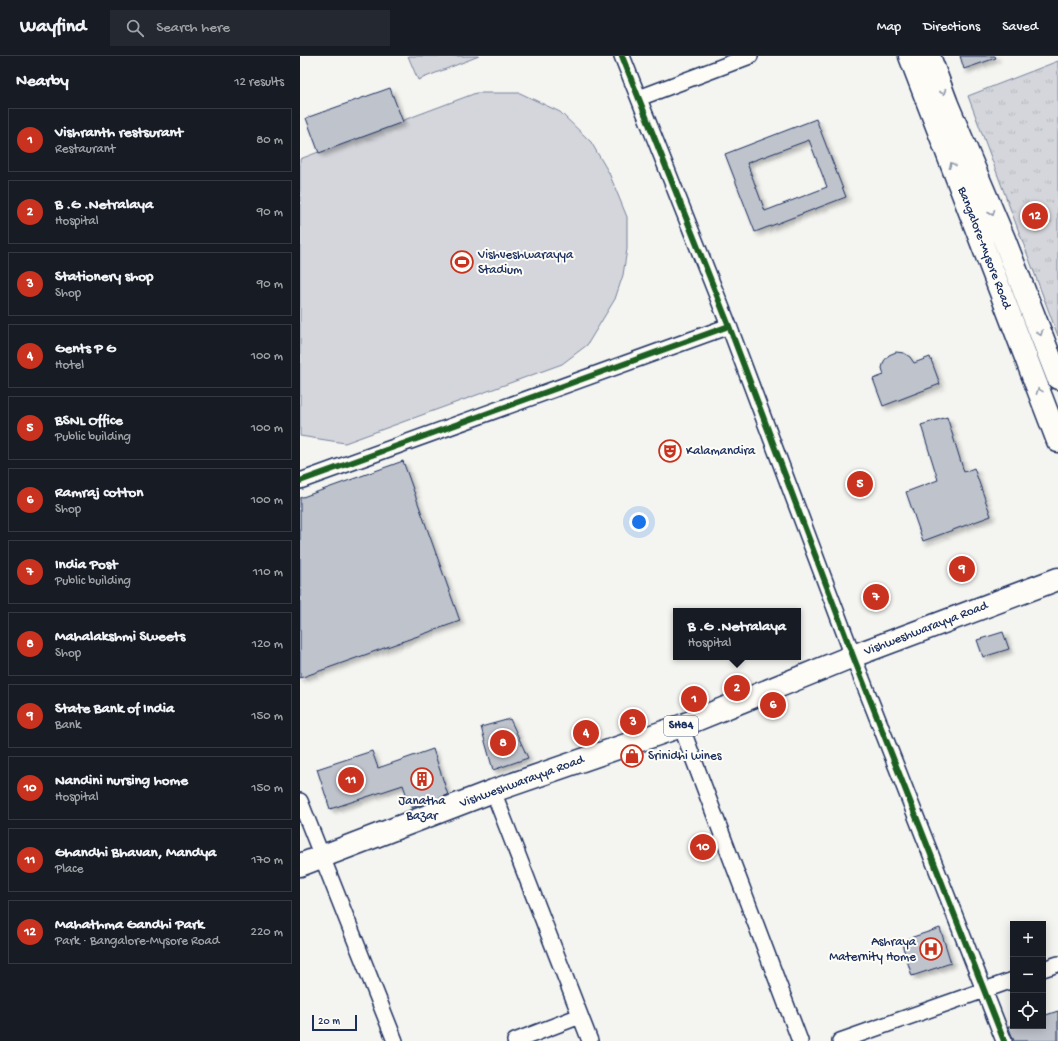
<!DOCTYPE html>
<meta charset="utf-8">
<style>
body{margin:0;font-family:"Gochi Hand",sans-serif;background:#242831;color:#f1f3f6}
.controls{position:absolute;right:12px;bottom:12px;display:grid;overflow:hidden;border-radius:0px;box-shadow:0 2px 10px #0003}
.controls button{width:36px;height:36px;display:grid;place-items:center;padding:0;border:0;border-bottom:1px solid #363941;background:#171b24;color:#f1f3f6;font:20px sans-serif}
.scale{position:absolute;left:12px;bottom:10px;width:45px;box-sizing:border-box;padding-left:4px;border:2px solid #1b2f5e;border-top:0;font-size:11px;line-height:14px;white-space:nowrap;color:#1b2f5e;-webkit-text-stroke:3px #fdfcf7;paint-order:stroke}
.you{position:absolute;left:339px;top:466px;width:14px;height:14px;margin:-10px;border:3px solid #fff;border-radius:50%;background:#1a73e8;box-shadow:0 0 0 6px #1a73e833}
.badge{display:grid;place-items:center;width:26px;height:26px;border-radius:50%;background:#c8321e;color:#fff;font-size:13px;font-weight:700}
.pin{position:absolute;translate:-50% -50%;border:2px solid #fff;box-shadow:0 1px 4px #0006}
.popup{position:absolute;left:373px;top:552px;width:128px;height:52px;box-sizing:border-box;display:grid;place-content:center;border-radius:0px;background:#171b24;filter:drop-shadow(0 1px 3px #0005);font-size:13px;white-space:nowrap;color:#9ea1a6}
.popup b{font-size:15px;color:#f1f3f6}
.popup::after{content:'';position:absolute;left:50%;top:100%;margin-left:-8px;border:8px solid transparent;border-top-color:#171b24}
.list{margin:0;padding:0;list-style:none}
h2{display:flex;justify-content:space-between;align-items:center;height:52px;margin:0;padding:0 16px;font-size:17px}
h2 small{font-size:13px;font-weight:400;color:#9ea1a6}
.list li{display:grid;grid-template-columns:26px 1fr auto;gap:12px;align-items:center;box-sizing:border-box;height:64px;margin:0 8px 8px;padding:0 8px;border:1px solid #363941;border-radius:0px}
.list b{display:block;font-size:15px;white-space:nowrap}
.list p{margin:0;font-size:13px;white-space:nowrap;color:#9ea1a6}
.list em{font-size:13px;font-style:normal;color:#9ea1a6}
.icon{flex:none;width:22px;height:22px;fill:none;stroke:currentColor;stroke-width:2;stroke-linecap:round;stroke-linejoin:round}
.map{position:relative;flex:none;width:758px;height:985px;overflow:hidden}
header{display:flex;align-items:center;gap:24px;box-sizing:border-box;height:56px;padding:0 20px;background:#171b24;border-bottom:1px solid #363941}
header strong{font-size:19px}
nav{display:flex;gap:22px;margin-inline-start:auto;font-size:14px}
.search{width:280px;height:36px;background:#242831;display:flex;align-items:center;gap:10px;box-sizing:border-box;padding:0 14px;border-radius:0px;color:#9ea1a6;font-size:15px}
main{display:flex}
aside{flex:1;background:#171b24}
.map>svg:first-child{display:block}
.grass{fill:#d4d6db;stroke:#78829c}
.park{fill:url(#park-tufts);stroke:#78829c}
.building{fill:#bfc3cc;stroke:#1b2f5e;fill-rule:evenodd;filter:url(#shadow)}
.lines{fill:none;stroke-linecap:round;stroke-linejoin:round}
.minor-casing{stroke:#1b2f5e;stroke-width:18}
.primary-casing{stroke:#1b2f5e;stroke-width:25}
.minor{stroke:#fdfcf7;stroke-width:15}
.primary{stroke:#fdfcf7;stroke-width:22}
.cycleway-casing{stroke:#fdfcf7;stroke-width:8}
.cycleway{stroke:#1b5e20;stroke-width:6}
.oneway{stroke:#8c96aa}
.labels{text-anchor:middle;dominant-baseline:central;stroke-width:4;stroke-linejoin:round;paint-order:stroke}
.shield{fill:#fdfcf7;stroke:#5f6c8c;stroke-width:1}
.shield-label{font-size:12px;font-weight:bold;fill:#1b2f5e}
.street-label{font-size:13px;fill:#1b2f5e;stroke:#fdfcf7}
.poi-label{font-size:13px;fill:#1b2f5e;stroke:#fdfcf7;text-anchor:start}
</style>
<header>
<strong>Wayfind</strong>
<div class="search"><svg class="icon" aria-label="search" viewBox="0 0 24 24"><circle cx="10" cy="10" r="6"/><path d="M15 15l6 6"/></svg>Search here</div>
<nav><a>Map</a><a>Directions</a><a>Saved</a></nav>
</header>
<main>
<aside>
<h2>Nearby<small>12 results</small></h2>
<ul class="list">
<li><span class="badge">1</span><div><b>Vishranth restsurant</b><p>Restaurant</p></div><em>80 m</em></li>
<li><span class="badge">2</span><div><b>B .G .Netralaya</b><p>Hospital</p></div><em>90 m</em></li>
<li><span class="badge">3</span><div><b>Stationery shop</b><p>Shop</p></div><em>90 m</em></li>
<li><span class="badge">4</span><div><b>Gents P G</b><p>Hotel</p></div><em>100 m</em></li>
<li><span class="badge">5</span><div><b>BSNL Office</b><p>Public building</p></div><em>100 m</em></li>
<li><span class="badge">6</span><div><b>Ramraj cotton</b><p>Shop</p></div><em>100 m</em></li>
<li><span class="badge">7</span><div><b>India Post</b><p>Public building</p></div><em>110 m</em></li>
<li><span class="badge">8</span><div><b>Mahalakshmi Sweets</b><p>Shop</p></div><em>120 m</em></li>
<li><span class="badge">9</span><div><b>State Bank of India</b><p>Bank</p></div><em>150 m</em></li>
<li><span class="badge">10</span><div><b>Nandini nursing home</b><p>Hospital</p></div><em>150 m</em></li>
<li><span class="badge">11</span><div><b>Ghandhi Bhavan, Mandya</b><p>Place</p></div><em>170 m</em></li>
<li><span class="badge">12</span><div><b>Mahathma Gandhi Park</b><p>Park · Bangalore-Mysore Road</p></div><em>220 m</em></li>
</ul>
</aside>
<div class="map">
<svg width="758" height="985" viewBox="0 0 758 985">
<defs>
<pattern id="park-tufts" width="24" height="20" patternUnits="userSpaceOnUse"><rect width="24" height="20" fill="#d4d6db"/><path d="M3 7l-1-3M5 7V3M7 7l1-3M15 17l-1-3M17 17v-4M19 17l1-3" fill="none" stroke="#b5b8be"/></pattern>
<filter id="shadow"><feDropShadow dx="3.5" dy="3.5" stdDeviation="2" flood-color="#0004"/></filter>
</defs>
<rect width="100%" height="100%" fill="#f4f4f1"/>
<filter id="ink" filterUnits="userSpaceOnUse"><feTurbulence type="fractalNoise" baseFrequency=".025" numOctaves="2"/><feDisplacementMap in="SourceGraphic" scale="8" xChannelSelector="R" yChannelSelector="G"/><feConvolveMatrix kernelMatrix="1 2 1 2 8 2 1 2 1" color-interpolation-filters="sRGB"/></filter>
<g filter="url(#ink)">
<path class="grass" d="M108 0H179L118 24Z
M176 37H220L260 56 291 86 309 117 327 161V193L323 219 315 243 287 289 262 308 45 387 0 380V103Z"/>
<path class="park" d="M758 5V280L668 40Z"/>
<path class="building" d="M660 0H695L696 2 664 13Z
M90 32 103 66 19 97 6 62Z
M516 63 546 141 455 176 425 98ZM509 84 527 131 465 155 447 107Z
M596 296 604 297 610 301 614 307 630 301 640 328 583 350 573 323 584 319 582 312 584 305 589 299Z
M647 361 664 416 674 412 691 460 623 485 606 436 638 424 621 369Z
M103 405 160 565 0 622V442Z
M703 576 709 593 683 601 677 584Z
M210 663 228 702 193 714 181 671Z
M133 693 148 739 111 752 103 729 30 753 17 713 72 695 78 712Z
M640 872 651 907 612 920 601 885Z
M758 955V985H714L708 970H743V960Z"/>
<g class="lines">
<g class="minor-casing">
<path id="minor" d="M322 0 429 270 553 600 704 985
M339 42 450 0
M0 425 429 270
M381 670 500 985
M193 735 290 985
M0 745 95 985
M743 913 758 908
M215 985 280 960
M540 985 713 924"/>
</g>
<g class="primary-casing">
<path id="primary" d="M610 0 758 385
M629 0 647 48 704 183 758 322
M0 809 193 735 381 670 553 600 758 523"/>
</g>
<use href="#minor" class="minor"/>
<use href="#primary" class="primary"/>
<g class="cycleway-casing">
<path id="cycleway" d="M322 0 429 270 553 600 704 985
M0 425 429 270"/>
</g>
<use href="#cycleway" class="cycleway"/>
</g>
<defs><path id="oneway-chevron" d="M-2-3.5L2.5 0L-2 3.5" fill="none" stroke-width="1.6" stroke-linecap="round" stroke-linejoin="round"/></defs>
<g class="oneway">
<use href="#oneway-chevron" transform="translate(643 36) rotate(69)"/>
<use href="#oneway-chevron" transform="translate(652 109) rotate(-111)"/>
<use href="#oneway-chevron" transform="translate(692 157) rotate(67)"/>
<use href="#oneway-chevron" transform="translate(740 277) rotate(69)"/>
<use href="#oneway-chevron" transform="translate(739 335) rotate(-111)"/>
</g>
</g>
<defs>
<g id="stadium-ring" transform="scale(1.15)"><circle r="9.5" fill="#fdfcf7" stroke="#c8321e" stroke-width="1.5"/><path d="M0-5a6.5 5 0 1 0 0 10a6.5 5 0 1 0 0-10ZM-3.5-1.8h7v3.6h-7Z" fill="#c8321e"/></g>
<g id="theatre-ring" transform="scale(1.15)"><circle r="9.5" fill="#fdfcf7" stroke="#c8321e" stroke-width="1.5"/><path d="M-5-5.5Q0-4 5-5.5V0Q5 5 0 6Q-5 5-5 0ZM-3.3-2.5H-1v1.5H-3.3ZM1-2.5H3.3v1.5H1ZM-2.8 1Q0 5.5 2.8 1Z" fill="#c8321e"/></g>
<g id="shop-ring" transform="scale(1.15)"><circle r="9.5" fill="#fdfcf7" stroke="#c8321e" stroke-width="1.5"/><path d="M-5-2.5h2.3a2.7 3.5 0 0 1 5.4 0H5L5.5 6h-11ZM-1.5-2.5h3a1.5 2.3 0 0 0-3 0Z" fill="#c8321e"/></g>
<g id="building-ring" transform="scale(1.15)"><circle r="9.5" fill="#fdfcf7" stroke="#c8321e" stroke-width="1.5"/><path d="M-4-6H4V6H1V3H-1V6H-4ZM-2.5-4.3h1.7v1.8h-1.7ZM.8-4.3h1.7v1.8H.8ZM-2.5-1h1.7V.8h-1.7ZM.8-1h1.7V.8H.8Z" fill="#c8321e"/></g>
<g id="hospital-ring" transform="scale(1.15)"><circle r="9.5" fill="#fdfcf7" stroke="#c8321e" stroke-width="1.5"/><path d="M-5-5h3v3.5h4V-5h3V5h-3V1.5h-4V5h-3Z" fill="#c8321e"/></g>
</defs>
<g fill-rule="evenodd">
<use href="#stadium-ring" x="162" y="206"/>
<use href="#theatre-ring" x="370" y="395"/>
<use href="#shop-ring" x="332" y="700"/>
<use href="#building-ring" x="122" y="723"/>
<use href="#hospital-ring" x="631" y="893"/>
</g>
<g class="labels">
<rect class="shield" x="364" y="660" width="34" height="20" rx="3"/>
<g class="shield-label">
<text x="381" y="670">SH84</text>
</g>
<g class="street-label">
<text transform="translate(684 192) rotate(69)">Bangalore-Mysore Road</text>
<text transform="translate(626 573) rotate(-21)">Vishweshwarayya Road</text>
<text transform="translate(222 726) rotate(-20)">Vishweshwarayya Road</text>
</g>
<g class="poi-label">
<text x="178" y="199">Vishveshwarayya<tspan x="178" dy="15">Stadium</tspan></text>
<text x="386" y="395">Kalamandira</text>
<text x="348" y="700">Srinidhi wines</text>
<text x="122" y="745" text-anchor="middle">Janatha<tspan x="122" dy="15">Bazar</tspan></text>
<text x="616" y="886" text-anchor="end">Ashraya<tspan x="616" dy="15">Maternity Home</tspan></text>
</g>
</g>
</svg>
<div class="controls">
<button>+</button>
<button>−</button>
<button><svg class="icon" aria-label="locate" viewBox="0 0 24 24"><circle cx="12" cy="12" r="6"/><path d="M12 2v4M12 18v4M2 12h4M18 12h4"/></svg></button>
</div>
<div class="scale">20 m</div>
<div class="you"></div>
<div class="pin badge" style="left:394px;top:643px">1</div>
<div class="pin badge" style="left:437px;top:632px">2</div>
<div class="popup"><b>B .G .Netralaya</b>Hospital</div>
<div class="pin badge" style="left:333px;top:666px">3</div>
<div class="pin badge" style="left:286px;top:677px">4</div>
<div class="pin badge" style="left:560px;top:428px">5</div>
<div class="pin badge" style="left:473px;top:649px">6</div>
<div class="pin badge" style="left:576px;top:541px">7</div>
<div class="pin badge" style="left:203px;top:687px">8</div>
<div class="pin badge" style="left:662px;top:513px">9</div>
<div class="pin badge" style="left:403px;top:791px">10</div>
<div class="pin badge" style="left:51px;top:724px">11</div>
<div class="pin badge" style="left:735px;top:160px">12</div>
</div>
</main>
